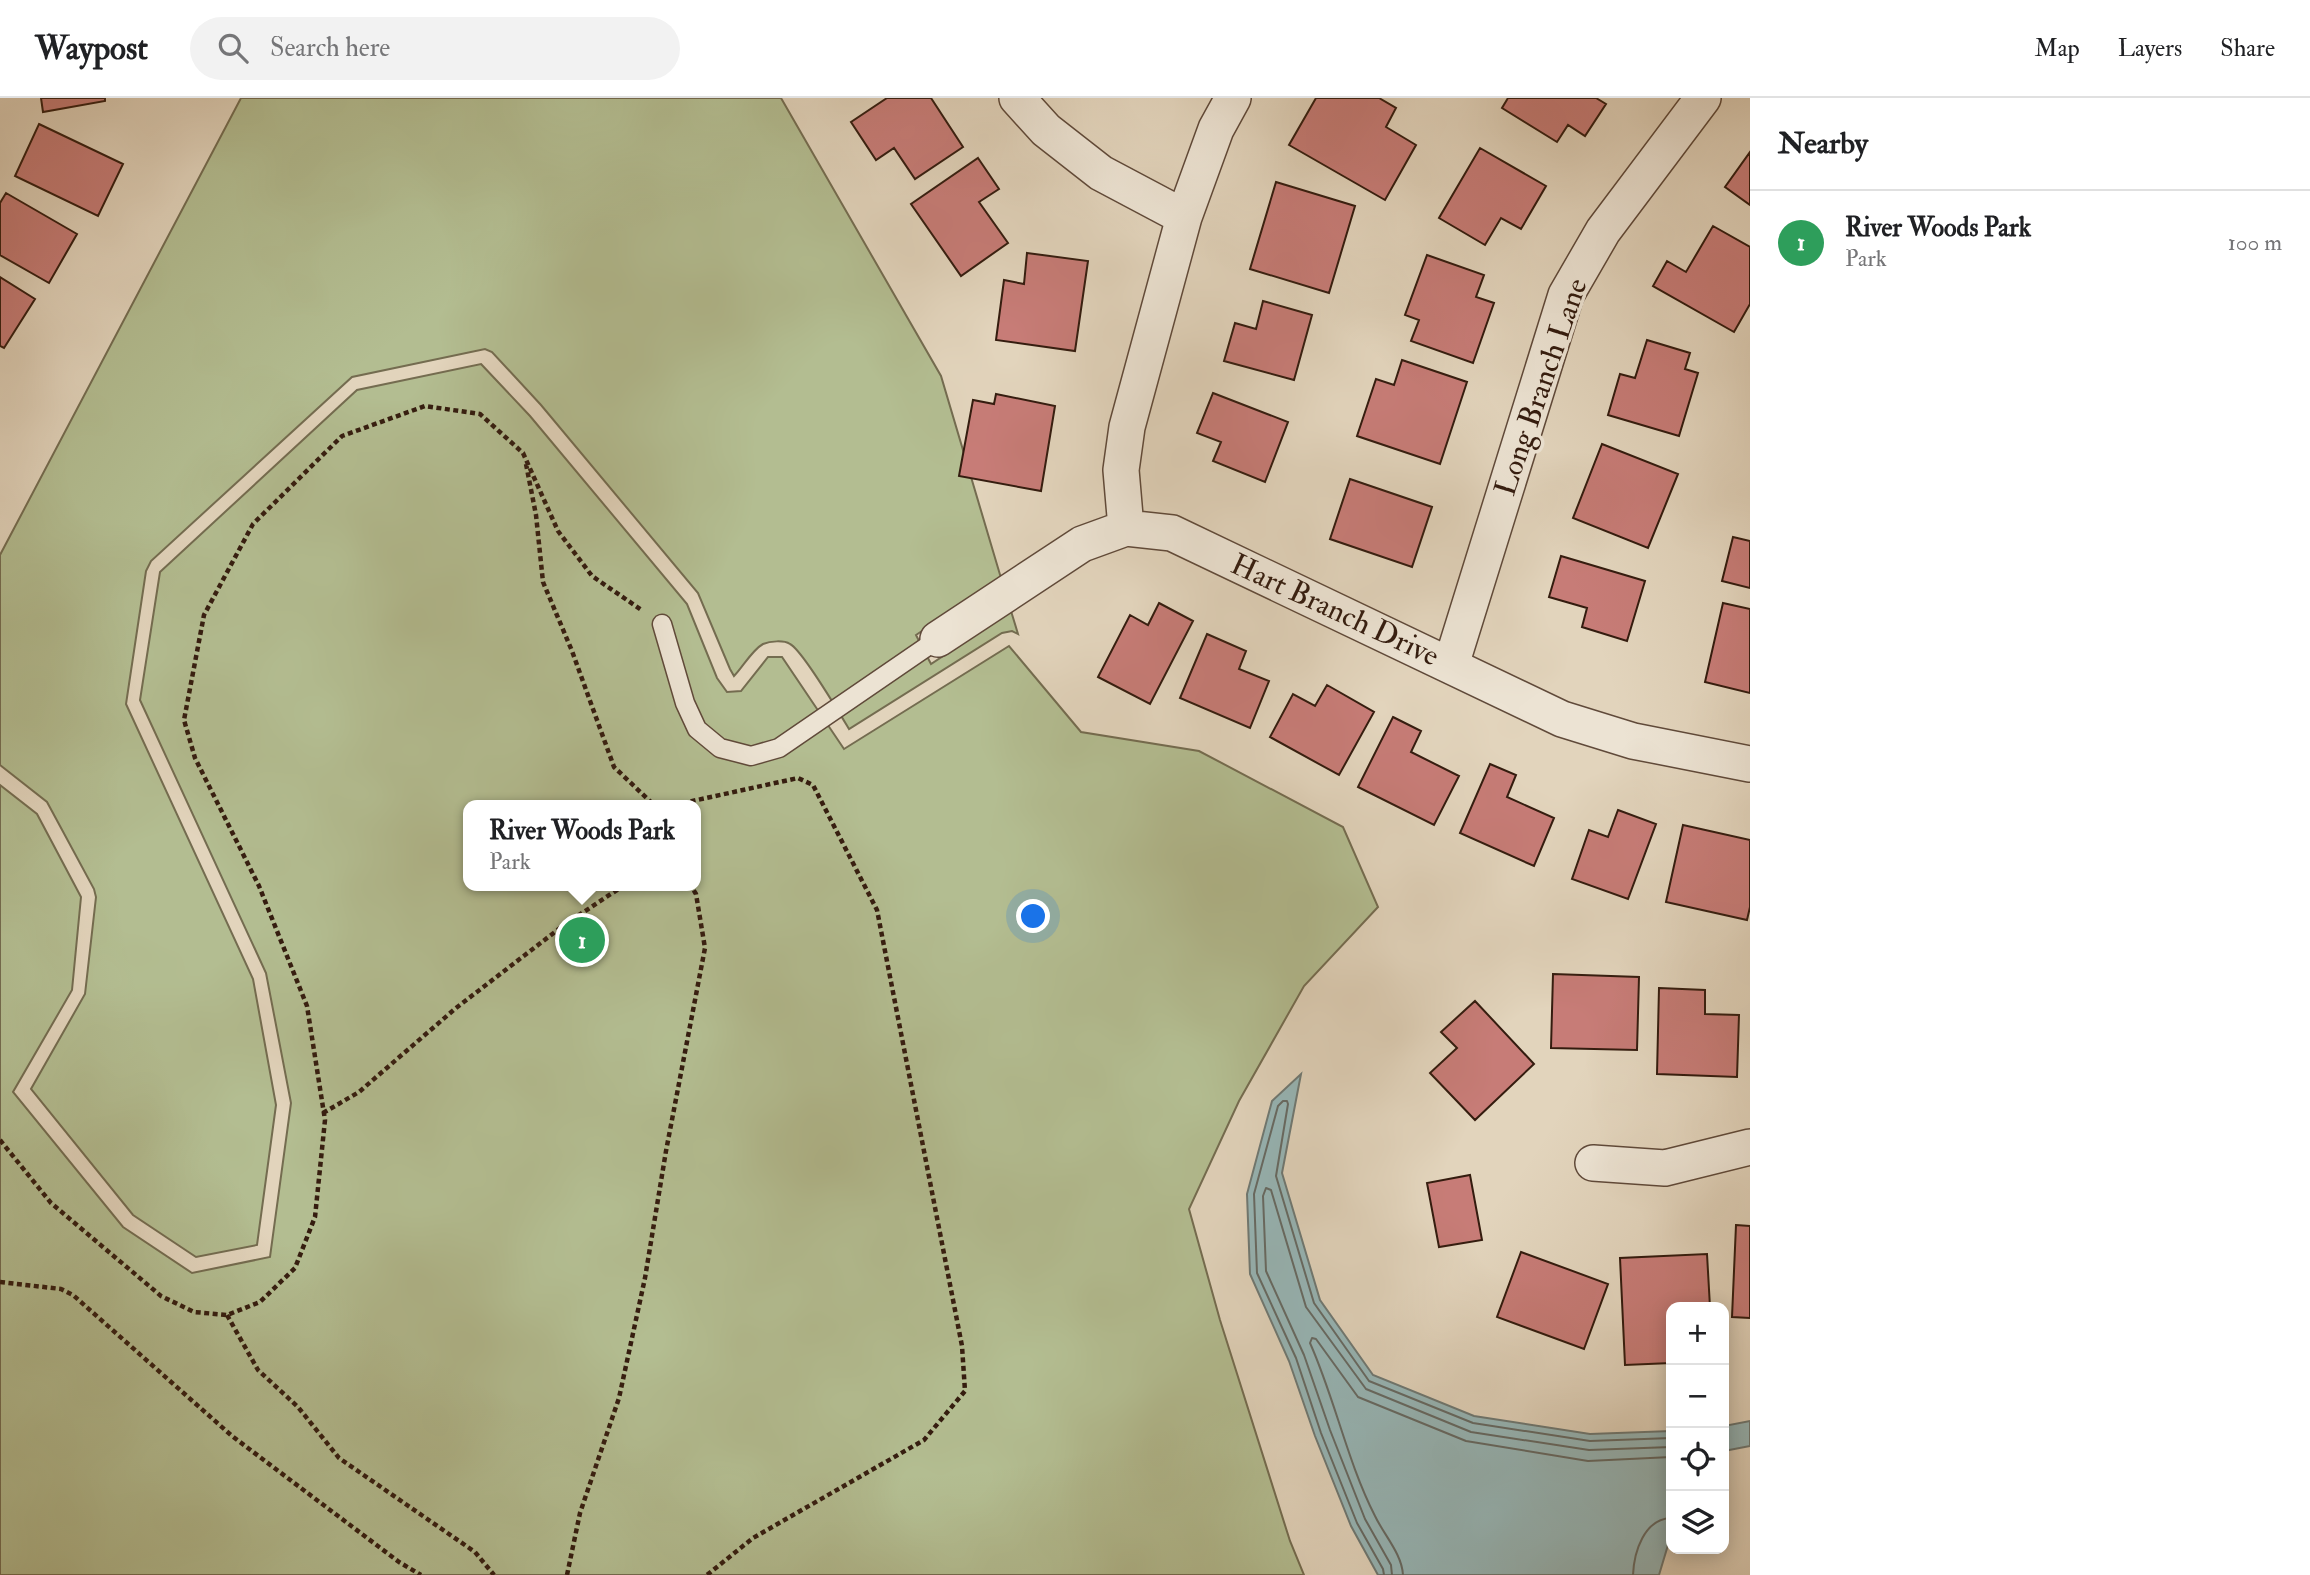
<!DOCTYPE html>
<meta charset="utf-8">
<style>
body{margin:0;font-family:"IM FELL Double Pica",serif;background:#f2f2f2;color:#202124}
.controls{position:absolute;right:21px;bottom:21px;display:grid;overflow:hidden;border-radius:14px;box-shadow:0 4px 18px #0003}
.controls button{width:63px;height:63px;display:grid;place-items:center;padding:0;border:0;border-bottom:2px solid #e0e0e0;background:#fff;color:#202124;font:35px sans-serif}
.you{position:absolute;left:1034px;top:819px;width:24px;height:24px;margin:-18px;border:5px solid #fff;border-radius:50%;background:#1a73e8;box-shadow:0 0 0 10px #1a73e833}
.badge{display:grid;place-items:center;width:46px;height:46px;border-radius:50%;background:#8f2418;color:#fff;font-size:23px;font-weight:700}
.pin{position:absolute;translate:-50% -50%;border:4px solid #fff;box-shadow:0 2px 7px #0006}
.popup{position:absolute;left:463px;top:702px;width:238px;height:91px;box-sizing:border-box;display:grid;place-content:center;border-radius:14px;background:#fff;filter:drop-shadow(0 2px 5px #0005);font-size:23px;white-space:nowrap;color:#757577}
.popup b{font-size:26px;color:#202124}
.popup::after{content:'';position:absolute;left:50%;top:100%;margin-left:-14px;border:14px solid transparent;border-top-color:#fff}
.list{margin:0;padding:0;list-style:none}
h2{display:flex;justify-content:space-between;align-items:center;height:91px;margin:0;padding:0 28px;font-size:30px}
h2 small{font-size:23px;font-weight:400;color:#757577}
.list li{display:grid;grid-template-columns:46px 1fr auto;gap:21px;align-items:center;box-sizing:border-box;height:105px;padding:0 28px;border-top:2px solid #e0e0e0}
.list b{display:block;font-size:26px;white-space:nowrap}
.list p{margin:0;font-size:23px;white-space:nowrap;color:#757577}
.list em{font-size:23px;font-style:normal;color:#757577}
.icon{flex:none;width:38px;height:38px;fill:none;stroke:currentColor;stroke-width:2;stroke-linecap:round;stroke-linejoin:round}
.map{position:relative;flex:none;width:1750px;height:1477px;overflow:hidden}
header{display:flex;align-items:center;gap:42px;box-sizing:border-box;height:98px;padding:0 35px;background:#fff;border-bottom:2px solid #e0e0e0}
header strong{font-size:33px}
nav{display:flex;gap:38px;margin-inline-start:auto;font-size:24px}
.search{width:490px;height:63px;background:#f2f2f2;display:flex;align-items:center;gap:18px;box-sizing:border-box;padding:0 24px;border-radius:38px;color:#757577;font-size:26px}
main{display:flex}
aside{flex:1;background:#fff}
.map>svg:first-child{display:block}
.green{fill:#b3bd91;stroke:#746c50;stroke-width:2;fill-rule:evenodd}
.water{fill:#97b7b8;stroke:#6f7974;stroke-width:2}
.lines{fill:none;stroke-linecap:round;stroke-linejoin:round}
.shore{stroke:#666a64;stroke-width:2}
.building{fill:#c77c77;stroke:#341c0f;stroke-width:2}
.lane-casing{stroke:#604a3a;stroke-width:21}
.street-casing{stroke:#604a3a;stroke-width:38}
.path{stroke:#341c0f;stroke-width:4.5;stroke-dasharray:5 3.5;stroke-linecap:butt}
.lane{stroke:#ece3d3;stroke-width:18}
.street{stroke:#ece3d3;stroke-width:35}
.labels{text-anchor:middle;dominant-baseline:central;stroke-width:7;stroke-linejoin:round;paint-order:stroke}
.street-label{font-size:30px;fill:#341c0f;stroke:#ece3d3}
</style>
<header>
<strong>Waypost</strong>
<div class="search"><svg class="icon" aria-label="search" viewBox="0 0 24 24"><circle cx="10" cy="10" r="6"/><path d="M15 15l6 6"/></svg>Search here</div>
<nav><a>Map</a><a>Layers</a><a>Share</a></nav>
</header>
<main>
<div class="map">
<svg width="1750" height="1477" viewBox="0 0 1750 1477">
<rect width="100%" height="100%" fill="#e2d4bc"/>
<filter id="stains"><feTurbulence type="fractalNoise" baseFrequency=".00286" numOctaves="4"/><feColorMatrix values="0 0 0 0 .2 0 0 0 0 .09 0 0 0 0 .02 0 0 0 .5 -.17"/></filter>
<radialGradient id="worn" r=".72"><stop offset=".6" stop-color="#630" stop-opacity="0"/><stop offset="1" stop-color="#630" stop-opacity=".3"/></radialGradient>
<path class="green" d="M241 0H781L941 278 1001 480 916 537 931 566 1011 513 1018 536 1012 533 1002 535 849 631C840 616 802 552 790 546 784 542 770 543 763 546 752 552 743 569 734 578L730 571 698 495 541 307 492 254 485 251 352 279 151 463 146 473 126 606 253 881 276 1007 257 1147 196 1159 133 1117 31 991 85 896 96 799 94 791 47 704 0 667V457Z
M481 266 530 318 687 506 717 580 727 594 741 593 768 559H782L844 651 1009 548 1081 634 1199 653 1343 729 1378 809 1304 888 1239 1003 1189 1111 1220 1222 1290 1443 1304 1477H0V687L37 716 81 799 72 892 13 994 123 1129 192 1175 270 1159 291 1005 266 875 140 602 160 474 357 292ZM468 707H696V788H468Z"/>
<path class="water" d="M1301 976 1282 1075 1320 1202 1373 1277 1474 1318 1590 1336 1671 1333V1437L1659 1477H1378L1351 1428 1315 1338 1289 1263 1250 1176 1247 1096 1272 1003Z
M1750 1323V1348L1724 1353V1328Z"/>
<g class="lines">
<path class="shore" d="M1384 1477 1383 1471 1357 1425 1321 1335 1296 1260 1257 1175 1254 1096 1278 1008 1283 1003H1287L1288 1006 1276 1078 1314 1205 1369 1283 1473 1325 1590 1343 1671 1340
M1392 1477 1391 1467 1365 1421 1330 1332 1304 1257 1266 1173 1263 1098 1266 1090 1271 1092 1306 1209 1366 1291 1471 1334 1589 1352 1671 1349
M1403 1477C1402 1456 1384 1437 1375 1418 1347 1363 1335 1301 1310 1245L1312 1240 1316 1241 1358 1299 1466 1343 1588 1363 1671 1359
M1633 1477C1634 1454 1644 1421 1671 1420"/>
</g>
<path class="building" d="M41 0H105V3L43 14Z
M887 0H931L963 49 915 81 894 50 876 62 851 24Z
M1316 0H1379L1396 10 1386 29 1416 47 1385 102 1289 47Z
M1508 0H1596L1606 6 1585 38 1568 27 1557 44 1502 10Z
M39 26 123 66 98 118 15 78Z
M1480 50 1546 88 1521 131 1501 120 1485 147 1439 120Z
M1750 54V107L1725 89Z
M978 60 999 91 979 104 1008 145 961 178 911 106Z
M1276 84 1355 108 1329 195 1250 171Z
M6 95 77 136 49 185 0 157V105Z
M1713 128 1750 149V206L1734 234 1653 188 1667 163 1686 174Z
M1027 155 1088 163 1075 253 996 242 1004 182 1024 186Z
M1427 157 1484 177 1476 199 1494 205 1473 265 1411 243 1419 222 1405 217Z
M0 179 35 201 4 250 0 248Z
M1263 203 1312 217 1294 282 1224 263 1235 225 1256 231Z
M1647 242 1690 255 1685 271 1698 275 1679 338 1608 317 1620 276 1635 280Z
M1402 262 1467 284 1440 366 1357 338 1376 281 1394 287Z
M1213 295 1288 324 1265 384 1213 363 1221 344 1197 335Z
M996 296 1055 308 1041 393 959 378 973 302 994 306Z
M1602 346 1678 376 1648 450 1573 420Z
M1350 381 1432 409 1412 469 1330 441Z
M1733 439 1750 443V490L1722 483Z
M1561 458 1645 483 1627 543 1582 529 1587 510 1549 499Z
M1159 505 1193 523 1150 606 1098 579 1130 517 1148 527Z
M1723 505 1750 511V595L1705 584Z
M1207 536 1246 553 1239 571 1269 583 1250 630 1180 600Z
M1327 587 1374 614 1339 677 1270 639 1293 596 1315 608Z
M1393 619 1421 633 1411 654 1459 678 1434 727 1358 689Z
M1490 666 1516 677 1507 699 1554 720 1534 768 1460 735Z
M1618 712 1656 726 1628 801 1572 781 1589 732 1608 739Z
M1683 727 1750 742V809L1747 822 1666 804Z
M1553 876 1639 879 1637 952 1551 950Z
M1659 890 1705 892V916L1739 917 1737 979 1657 976Z
M1475 903 1534 966 1475 1022 1430 975 1457 950 1441 934Z
M1470 1077 1482 1142 1439 1149 1427 1085Z
M1736 1127 1750 1128V1220L1732 1219Z
M1521 1154 1608 1186 1584 1251 1497 1219Z
M1707 1156 1710 1209H1671V1265L1625 1267 1620 1160Z"/>
<g class="lines">
<g class="lane-casing">
<path id="lane" d="M662 526 685 605 697 631 720 650 751 658 779 650 938 541"/>
</g>
<g class="street-casing">
<path id="street" d="M1017 0 1046 32 1101 75 1184 119
M1126 430 1121 372 1127 329 1184 119 1216 31 1233 0
M938 541 1082 446 1126 430 1172 435 1562 621 1633 643 1750 666
M1451 567 1566 197 1603 133 1703 0
M1593 1065 1665 1070 1750 1049"/>
</g>
<path class="path" d="M526 366 536 417 543 484 572 553 614 669 654 707
M674 707 798 680 813 687 877 812 962 1248 965 1293 924 1342 753 1440 707 1477
M323 1015 359 994 456 910 564 827 623 788
M0 1042 51 1105 161 1198 194 1214 227 1217 260 1204 295 1170 315 1119 325 1022 307 908 259 788 195 660 184 622 204 517 253 426 342 338 425 308 480 316 523 355 558 433 592 478 643 513
M0 1184 61 1191 73 1197 232 1338 399 1464 421 1477
M227 1217 258 1272 298 1309 339 1360 475 1454 494 1477
M567 1477 580 1415 619 1300 645 1180 666 1053 705 850 696 796 691 788"/>
<use href="#lane" class="lane"/>
<use href="#street" class="street"/>
</g>
<g class="labels">
<g class="street-label">
<text transform="translate(1541 289) rotate(-71)">Long Branch Lane</text>
<text transform="translate(1335 512) rotate(25)">Hart Branch Drive</text>
</g>
</g>
<rect width="100%" height="100%" filter="url(#stains)"/>
<rect width="100%" height="100%" fill="url(#worn)"/>
</svg>
<div class="controls">
<button>+</button>
<button>−</button>
<button><svg class="icon" aria-label="locate" viewBox="0 0 24 24"><circle cx="12" cy="12" r="6"/><path d="M12 2v4M12 18v4M2 12h4M18 12h4"/></svg></button>
<button><svg class="icon" aria-label="layers" viewBox="0 0 24 24"><path d="M12 4l9 5-9 5-9-5zM3 14l9 5 9-5"/></svg></button>
</div>
<div class="you"></div>
<div class="pin badge" style="left:582px;top:842px;background:#2e9e5b">1</div>
<div class="popup"><b>River Woods Park</b>Park</div>
</div>
<aside>
<h2>Nearby<small></small></h2>
<ul class="list">
<li><span class="badge" style="background:#2e9e5b">1</span><div><b>River Woods Park</b><p>Park</p></div><em>100 m</em></li>
</ul>
</aside>
</main>
